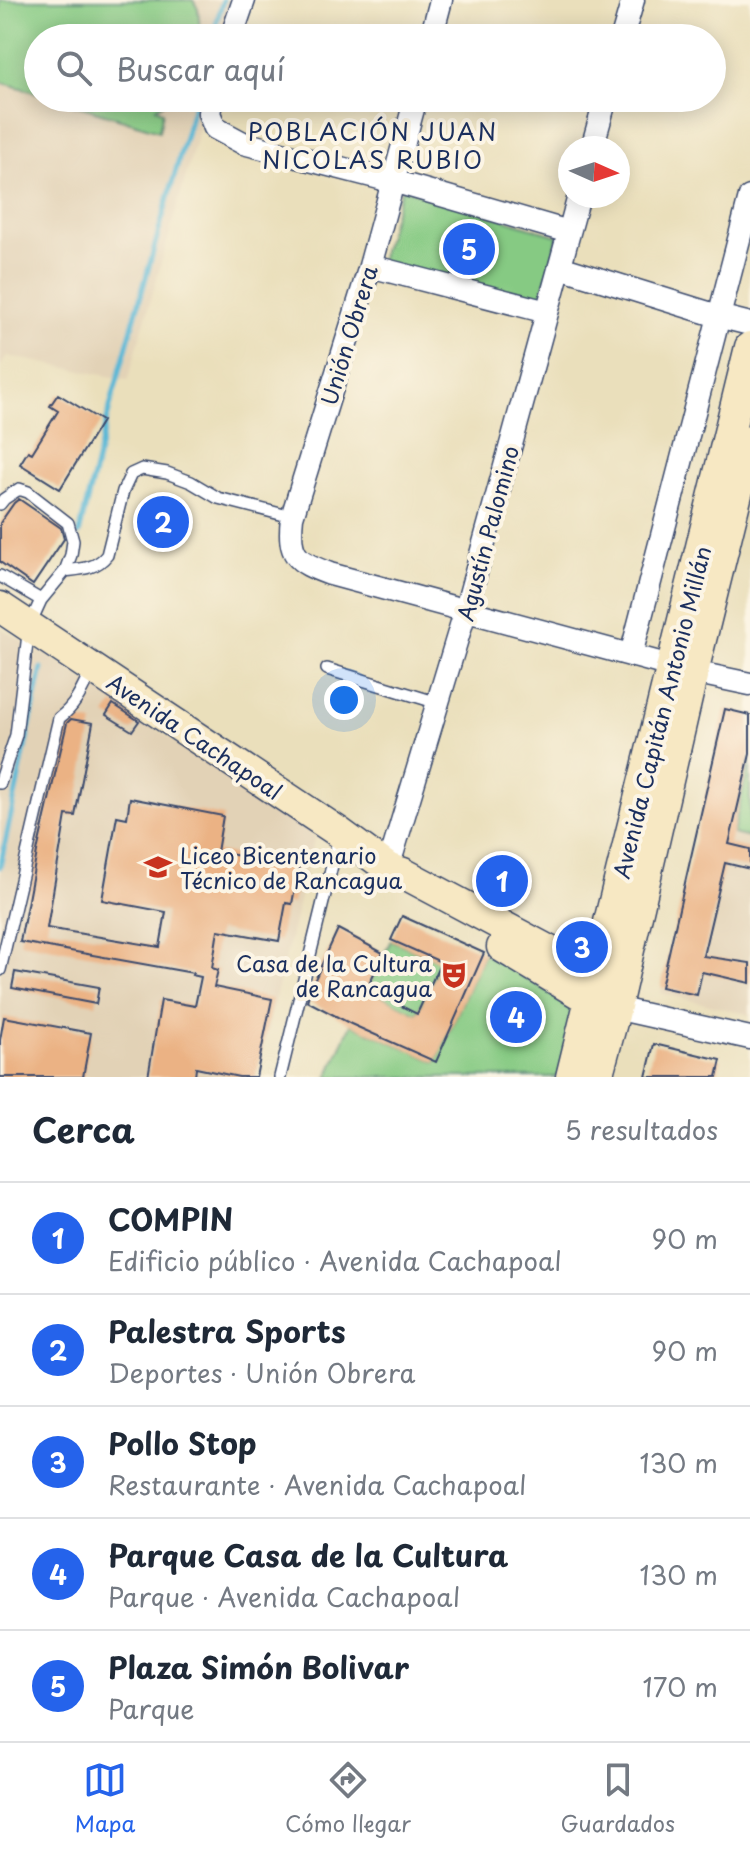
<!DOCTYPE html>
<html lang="es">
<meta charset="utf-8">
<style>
body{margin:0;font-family:"Playpen Sans",sans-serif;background:#f2f2f3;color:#1f2937}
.compass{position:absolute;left:558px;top:136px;width:72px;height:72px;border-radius:50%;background:#fff;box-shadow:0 4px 20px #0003;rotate:93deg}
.you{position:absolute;left:344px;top:700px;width:28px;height:28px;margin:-20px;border:6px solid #fff;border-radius:50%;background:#1a73e8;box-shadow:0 0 0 12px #1a73e833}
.badge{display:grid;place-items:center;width:52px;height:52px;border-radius:50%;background:#2563eb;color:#fff;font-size:26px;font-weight:700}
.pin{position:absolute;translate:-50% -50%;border:4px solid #fff;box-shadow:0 2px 8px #0006}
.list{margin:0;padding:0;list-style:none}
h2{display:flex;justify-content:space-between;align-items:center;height:104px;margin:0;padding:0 32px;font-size:34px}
h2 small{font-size:26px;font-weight:400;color:#747a83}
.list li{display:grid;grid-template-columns:52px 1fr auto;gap:24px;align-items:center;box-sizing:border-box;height:112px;padding:0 32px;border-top:2px solid #e0e1e3}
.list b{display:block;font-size:30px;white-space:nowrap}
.list p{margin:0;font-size:26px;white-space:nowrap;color:#747a83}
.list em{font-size:26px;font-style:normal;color:#747a83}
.icon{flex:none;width:44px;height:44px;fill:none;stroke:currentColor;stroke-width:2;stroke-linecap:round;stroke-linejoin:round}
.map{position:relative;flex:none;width:750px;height:1077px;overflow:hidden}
.search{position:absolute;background:#fff;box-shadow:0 4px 20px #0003;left:24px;right:24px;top:24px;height:88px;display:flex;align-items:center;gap:20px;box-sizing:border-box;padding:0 28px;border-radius:44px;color:#747a83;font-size:30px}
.sheet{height:664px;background:#fff}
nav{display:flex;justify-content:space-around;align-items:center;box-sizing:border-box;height:112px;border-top:2px solid #e0e1e3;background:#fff;font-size:22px;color:#747a83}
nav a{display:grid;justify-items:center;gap:4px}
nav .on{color:#2563eb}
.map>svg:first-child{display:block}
.built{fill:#e2d2b6}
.green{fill:#86ca83;stroke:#507c70;stroke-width:2}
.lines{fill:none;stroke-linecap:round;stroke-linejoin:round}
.stream{stroke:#58b7d6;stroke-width:5}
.building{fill:#ebb284}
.lane-casing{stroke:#3a496c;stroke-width:14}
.street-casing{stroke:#3a496c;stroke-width:25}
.secondary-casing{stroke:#3a496c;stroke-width:33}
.lane{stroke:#fff;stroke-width:11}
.street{stroke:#fff;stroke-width:22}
.secondary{stroke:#f7e8c3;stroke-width:30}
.labels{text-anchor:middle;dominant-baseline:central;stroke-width:8;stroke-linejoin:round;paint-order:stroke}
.street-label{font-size:22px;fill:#1b2f5e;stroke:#fcf5e5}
.poi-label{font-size:22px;fill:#1b2f5e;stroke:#fcf5e5;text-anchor:start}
.neighbourhood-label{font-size:24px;letter-spacing:2px;fill:#1b2f5e;stroke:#fcf5e5}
</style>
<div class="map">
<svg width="750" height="1077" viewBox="0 0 750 1077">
<rect width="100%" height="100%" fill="#fcf5e5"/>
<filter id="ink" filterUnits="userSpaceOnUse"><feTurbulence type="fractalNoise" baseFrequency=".0125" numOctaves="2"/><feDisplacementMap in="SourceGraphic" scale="16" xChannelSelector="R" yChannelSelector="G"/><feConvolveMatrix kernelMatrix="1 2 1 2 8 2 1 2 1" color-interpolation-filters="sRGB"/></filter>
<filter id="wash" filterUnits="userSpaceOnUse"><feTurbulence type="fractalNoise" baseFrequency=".006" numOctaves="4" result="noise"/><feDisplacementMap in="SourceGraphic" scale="32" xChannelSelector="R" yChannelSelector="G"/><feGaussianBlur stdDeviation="1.8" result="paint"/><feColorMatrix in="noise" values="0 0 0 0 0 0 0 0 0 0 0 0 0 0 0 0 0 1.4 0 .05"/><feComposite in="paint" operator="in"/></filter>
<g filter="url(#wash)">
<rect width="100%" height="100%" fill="#eadfbb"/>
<path class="built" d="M0 0H235L224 38H38V98H208L128 380 7 356 0 367Z
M0 628 55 660 315 836 256 1077H0Z
M725 709 750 713V1015L661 993Z"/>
<path class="green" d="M0 0H193L198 9 201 38H38V93L0 82Z
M53 98H172L156 108 163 111 159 131Z
M402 188 558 236 539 304 380 261Z
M750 759V838L733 834Z
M391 940 441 962 417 1014 367 989Z
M484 953 578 1010 561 1077H328L351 1024 436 1062Z"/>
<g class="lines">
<path class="stream" d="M212 38 223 0
M79 534 112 399 196 98
M0 867 42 668"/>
</g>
<g id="blocks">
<path class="building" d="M58 394 102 421 60 489 20 464 28 451 32 453 58 411 50 406Z
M19 499 61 528 64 539 33 585 0 562V523L14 503Z
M113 704 139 721 132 731 106 715Z
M725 709 750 715V754L729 844 750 849V869L725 863 703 956 750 963V983L702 972 697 995 661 987Z
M71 719 93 723 75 816 66 815 47 928 160 947 166 912 102 900 117 816 127 818 130 798 223 816 217 852 299 866 292 904 286 903 279 941 218 930 212 968 218 970 214 987 272 999 256 1077H239L196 1068 195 1077H148L161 1000 195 1006 201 977 192 975 193 973 20 942 38 847 67 723Z
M402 916 484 953 436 1062 351 1024 307 1001 311 988 338 929 383 953 367 989 417 1014 441 962 391 940Z
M15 972 99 987 96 1004 12 988Z
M4 1017 91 1033 83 1077H0V1040Z
M654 1044 721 1060 717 1077H646Z"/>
</g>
</g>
<g filter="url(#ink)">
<use href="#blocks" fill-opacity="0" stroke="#3a496c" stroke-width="2"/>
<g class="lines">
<g class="lane-casing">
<path id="lane" d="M0 504 4 499 19 489 28 492 68 523 73 541 71 555 65 571 41 600 29 626 16 735 0 783
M65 571C81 569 96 569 107 555L123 491 131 474 142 469 167 473 191 482 218 498 292 517
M0 576 41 600
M327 669 438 703
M0 970 59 718C76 706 83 688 92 669
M280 1077 340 833"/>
</g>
<g class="street-casing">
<path id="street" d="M231 38 244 0
M431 38 441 0
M622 38 633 0
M212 98 209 113 215 128 243 143 403 184 569 232
M416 98 370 266 292 517C288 556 295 561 330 574L693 672 750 684
M592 148 606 98
M370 266 547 312
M560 267 718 316 750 324
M631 655 750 197
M388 868 466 609 579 196
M615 1008 750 1038"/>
</g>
<g class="secondary-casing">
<path id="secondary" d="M0 607 340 833 388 868 403 873 576 965 620 986
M502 947 605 1009
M571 1077 750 347
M597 1077 614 1015 693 672 750 441"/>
</g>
<use href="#lane" class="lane"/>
<use href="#street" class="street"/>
<use href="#secondary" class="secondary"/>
</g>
</g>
<defs>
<g id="school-bare" transform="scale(2.16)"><path d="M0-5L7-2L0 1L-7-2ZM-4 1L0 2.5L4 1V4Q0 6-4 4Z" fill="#c8321e" stroke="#fcf5e5" stroke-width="2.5" paint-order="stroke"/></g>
<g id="theatre-bare" transform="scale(2.16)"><path d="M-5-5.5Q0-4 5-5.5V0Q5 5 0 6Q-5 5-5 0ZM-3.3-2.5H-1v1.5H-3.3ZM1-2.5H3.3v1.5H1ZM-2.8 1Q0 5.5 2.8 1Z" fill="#c8321e" stroke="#fcf5e5" stroke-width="2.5" paint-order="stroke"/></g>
</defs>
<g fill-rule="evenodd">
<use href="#school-bare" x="158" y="867"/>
<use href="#theatre-bare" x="454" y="975"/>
</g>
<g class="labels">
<g class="street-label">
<text transform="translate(348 335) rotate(-73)">Unión Obrera</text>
<text transform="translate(487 533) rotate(-75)">Agustín Palomino</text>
<text transform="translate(661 712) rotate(-76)">Avenida Capitán Antonio Millán</text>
<text transform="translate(195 736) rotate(34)">Avenida Cachapoal</text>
</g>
<g class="poi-label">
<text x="180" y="854">Liceo Bicentenario<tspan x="180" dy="25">Técnico de Rancagua</tspan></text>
<text x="432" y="962" text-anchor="end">Casa de la Cultura<tspan x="432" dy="25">de Rancagua</tspan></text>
</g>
<g class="neighbourhood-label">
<text x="373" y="131">POBLACIÓN JUAN<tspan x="373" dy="28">NICOLAS RUBIO</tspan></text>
</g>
</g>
</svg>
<svg class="compass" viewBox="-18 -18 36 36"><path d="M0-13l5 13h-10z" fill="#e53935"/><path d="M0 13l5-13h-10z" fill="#747a83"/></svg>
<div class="you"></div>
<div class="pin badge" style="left:502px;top:881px">1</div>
<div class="pin badge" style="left:163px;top:522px">2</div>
<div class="pin badge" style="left:582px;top:947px">3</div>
<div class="pin badge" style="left:516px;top:1017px">4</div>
<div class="pin badge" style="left:469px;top:249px">5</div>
<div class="search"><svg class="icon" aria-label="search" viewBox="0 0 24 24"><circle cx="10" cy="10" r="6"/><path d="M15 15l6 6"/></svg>Buscar aquí</div>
</div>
<section class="sheet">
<h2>Cerca<small>5 resultados</small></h2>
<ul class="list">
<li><span class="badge">1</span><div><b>COMPIN</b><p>Edificio público · Avenida Cachapoal</p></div><em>90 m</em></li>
<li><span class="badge">2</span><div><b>Palestra Sports</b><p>Deportes · Unión Obrera</p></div><em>90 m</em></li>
<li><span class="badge">3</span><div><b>Pollo Stop</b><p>Restaurante · Avenida Cachapoal</p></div><em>130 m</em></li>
<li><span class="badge">4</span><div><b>Parque Casa de la Cultura</b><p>Parque · Avenida Cachapoal</p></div><em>130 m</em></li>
<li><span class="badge">5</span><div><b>Plaza Simón Bolivar</b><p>Parque</p></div><em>170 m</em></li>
</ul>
</section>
<nav>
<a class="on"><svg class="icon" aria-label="map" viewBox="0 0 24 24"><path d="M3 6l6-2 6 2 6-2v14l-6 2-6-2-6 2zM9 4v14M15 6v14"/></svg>Mapa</a>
<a><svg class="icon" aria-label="directions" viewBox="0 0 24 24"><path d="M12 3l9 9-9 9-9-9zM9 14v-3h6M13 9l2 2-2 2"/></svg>Cómo llegar</a>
<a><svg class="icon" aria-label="saved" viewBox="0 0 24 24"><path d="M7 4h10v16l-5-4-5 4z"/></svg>Guardados</a>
</nav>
